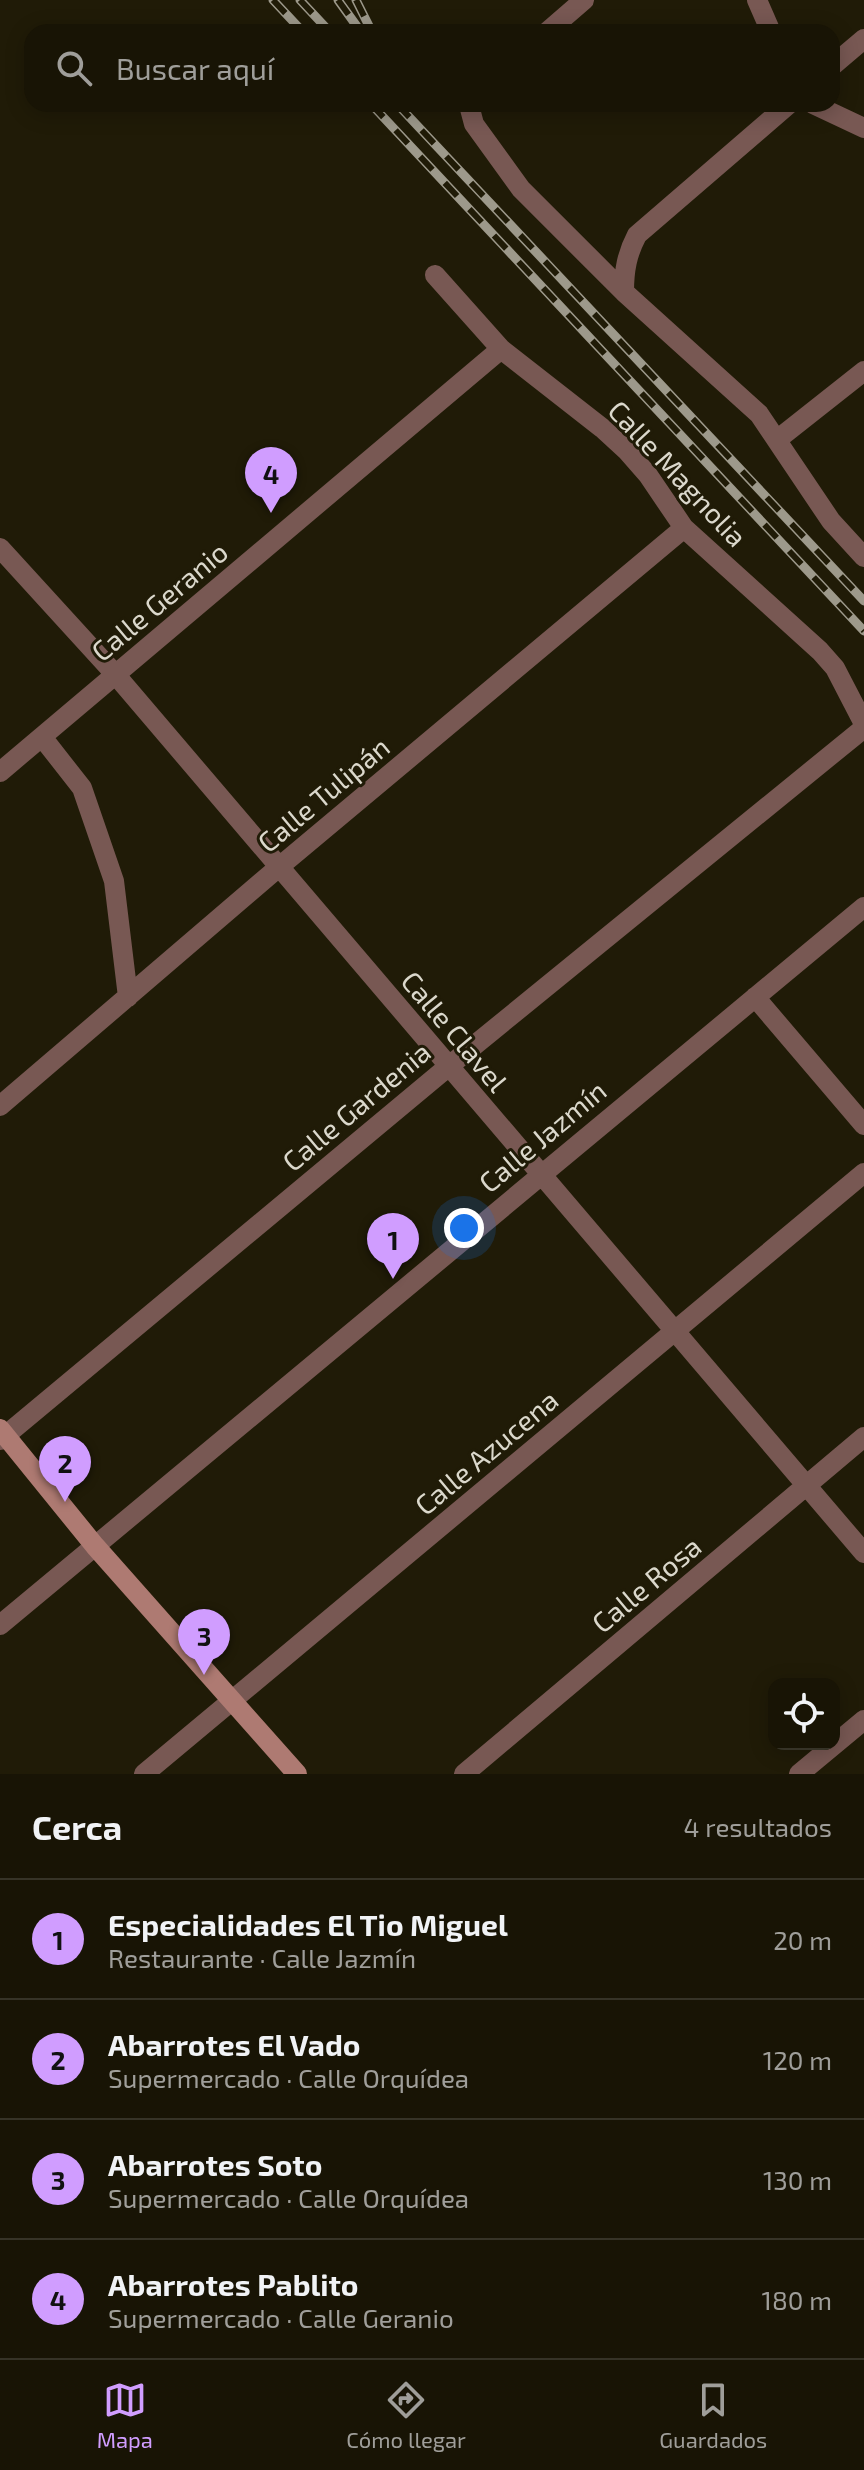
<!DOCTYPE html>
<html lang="es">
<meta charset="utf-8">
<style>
body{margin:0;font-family:"Exo 2",sans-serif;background:#252113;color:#f1f3f6}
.controls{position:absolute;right:24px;bottom:24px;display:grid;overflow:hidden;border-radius:16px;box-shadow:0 4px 20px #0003}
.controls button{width:72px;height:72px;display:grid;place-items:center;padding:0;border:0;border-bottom:2px solid #363327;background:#181405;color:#f1f3f6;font:40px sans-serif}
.you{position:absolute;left:464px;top:1228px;width:28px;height:28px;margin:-20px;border:6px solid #fff;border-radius:50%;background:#1a73e8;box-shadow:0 0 0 12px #1a73e833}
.badge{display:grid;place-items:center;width:52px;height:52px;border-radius:50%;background:#d09dff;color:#111;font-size:26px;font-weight:700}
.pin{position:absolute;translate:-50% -66px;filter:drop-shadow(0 2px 4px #0008)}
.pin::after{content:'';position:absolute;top:42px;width:28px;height:24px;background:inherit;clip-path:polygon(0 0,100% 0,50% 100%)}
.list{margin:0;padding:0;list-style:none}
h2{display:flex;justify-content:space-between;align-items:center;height:104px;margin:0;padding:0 32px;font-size:34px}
h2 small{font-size:26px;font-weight:400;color:#9f9e9a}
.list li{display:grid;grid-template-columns:52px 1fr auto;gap:24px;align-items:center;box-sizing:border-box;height:120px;padding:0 32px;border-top:2px solid #363327}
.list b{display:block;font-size:30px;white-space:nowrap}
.list p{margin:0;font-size:26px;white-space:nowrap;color:#9f9e9a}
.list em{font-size:26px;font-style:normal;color:#9f9e9a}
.icon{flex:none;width:44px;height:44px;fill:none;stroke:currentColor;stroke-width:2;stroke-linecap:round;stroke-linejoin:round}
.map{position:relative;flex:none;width:864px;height:1774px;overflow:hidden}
.search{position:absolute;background:#181405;box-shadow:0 4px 20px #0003;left:24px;right:24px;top:24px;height:88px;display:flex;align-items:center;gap:20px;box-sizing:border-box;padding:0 28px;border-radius:24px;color:#9f9e9a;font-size:30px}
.sheet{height:584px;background:#181405}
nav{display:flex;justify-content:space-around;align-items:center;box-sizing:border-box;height:112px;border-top:2px solid #363327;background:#181405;font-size:22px;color:#9f9e9a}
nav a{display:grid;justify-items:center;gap:4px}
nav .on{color:#d09dff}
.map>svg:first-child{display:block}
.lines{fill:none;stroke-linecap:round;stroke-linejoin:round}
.street{stroke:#785853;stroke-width:20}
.secondary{stroke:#ae7a72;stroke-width:20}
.rail-casing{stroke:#9d998b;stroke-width:9}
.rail{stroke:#201b07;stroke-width:6;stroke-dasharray:18;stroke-linecap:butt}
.labels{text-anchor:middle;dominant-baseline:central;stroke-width:6;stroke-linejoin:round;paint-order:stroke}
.street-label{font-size:28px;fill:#dbd8cc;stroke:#201b07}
</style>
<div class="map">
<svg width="864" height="1774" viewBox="0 0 864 1774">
<rect width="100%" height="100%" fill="#201b07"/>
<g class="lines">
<path class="street" d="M757 0 771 32
M547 32 584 0
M832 66 864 39
M472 104 470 109 474 124 521 189 624 292 759 414 831 521 864 557
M813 104 864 128
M435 275 501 349 602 428 627 451 648 475 684 528 820 651 835 668 864 724
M624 292C624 270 627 254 637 235L789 104
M778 439 864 371
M0 548 115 674 864 1553
M42 737 82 788 114 881 128 997
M0 772 501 349
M755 997 864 1125
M0 1106 279 867 684 528
M0 1440 449 1066 864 728
M0 1625 864 907
M144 1774 864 1173
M464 1774 864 1437
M799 1774 864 1720"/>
<path class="secondary" d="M0 1429 95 1546 297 1774"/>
<g class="rail-casing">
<path id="rail" d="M273 0 303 32
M300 0 330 32
M338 0 361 32
M356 0 372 32
M371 104 864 631
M397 104 864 601"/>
</g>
<use href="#rail" class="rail"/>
</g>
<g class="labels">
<g class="street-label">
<text transform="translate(678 473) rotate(47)">Calle Magnolia</text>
<text transform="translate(159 601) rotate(-40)">Calle Geranio</text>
<text transform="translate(323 794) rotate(-40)">Calle Tulipán</text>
<text transform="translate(455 1031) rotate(50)">Calle Clavel</text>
<text transform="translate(356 1106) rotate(-40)">Calle Gardenia</text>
<text transform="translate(542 1136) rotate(-40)">Calle Jazmín</text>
<text transform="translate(486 1452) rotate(-40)">Calle Azucena</text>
<text transform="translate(646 1584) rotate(-40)">Calle Rosa</text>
</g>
</g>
</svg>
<div class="controls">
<button><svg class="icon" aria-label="locate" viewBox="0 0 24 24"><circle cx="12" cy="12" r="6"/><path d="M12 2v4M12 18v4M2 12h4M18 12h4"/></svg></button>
</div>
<div class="you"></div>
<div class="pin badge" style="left:393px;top:1279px">1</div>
<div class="pin badge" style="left:65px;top:1502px">2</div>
<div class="pin badge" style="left:204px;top:1675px">3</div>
<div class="pin badge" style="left:271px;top:513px">4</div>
<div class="search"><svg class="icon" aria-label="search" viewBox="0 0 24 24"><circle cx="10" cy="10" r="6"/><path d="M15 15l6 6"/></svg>Buscar aquí</div>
</div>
<section class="sheet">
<h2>Cerca<small>4 resultados</small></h2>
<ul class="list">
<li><span class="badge">1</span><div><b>Especialidades El Tio Miguel</b><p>Restaurante · Calle Jazmín</p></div><em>20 m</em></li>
<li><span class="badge">2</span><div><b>Abarrotes El Vado</b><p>Supermercado · Calle Orquídea</p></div><em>120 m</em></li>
<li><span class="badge">3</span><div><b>Abarrotes Soto</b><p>Supermercado · Calle Orquídea</p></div><em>130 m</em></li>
<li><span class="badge">4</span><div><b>Abarrotes Pablito</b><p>Supermercado · Calle Geranio</p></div><em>180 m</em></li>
</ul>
</section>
<nav>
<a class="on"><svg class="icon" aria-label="map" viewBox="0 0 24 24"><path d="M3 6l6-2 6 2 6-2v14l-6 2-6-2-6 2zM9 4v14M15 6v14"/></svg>Mapa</a>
<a><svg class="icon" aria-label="directions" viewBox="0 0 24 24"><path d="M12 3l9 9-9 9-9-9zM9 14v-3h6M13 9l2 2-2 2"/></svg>Cómo llegar</a>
<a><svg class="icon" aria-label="saved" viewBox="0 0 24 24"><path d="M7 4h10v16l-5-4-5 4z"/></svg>Guardados</a>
</nav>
